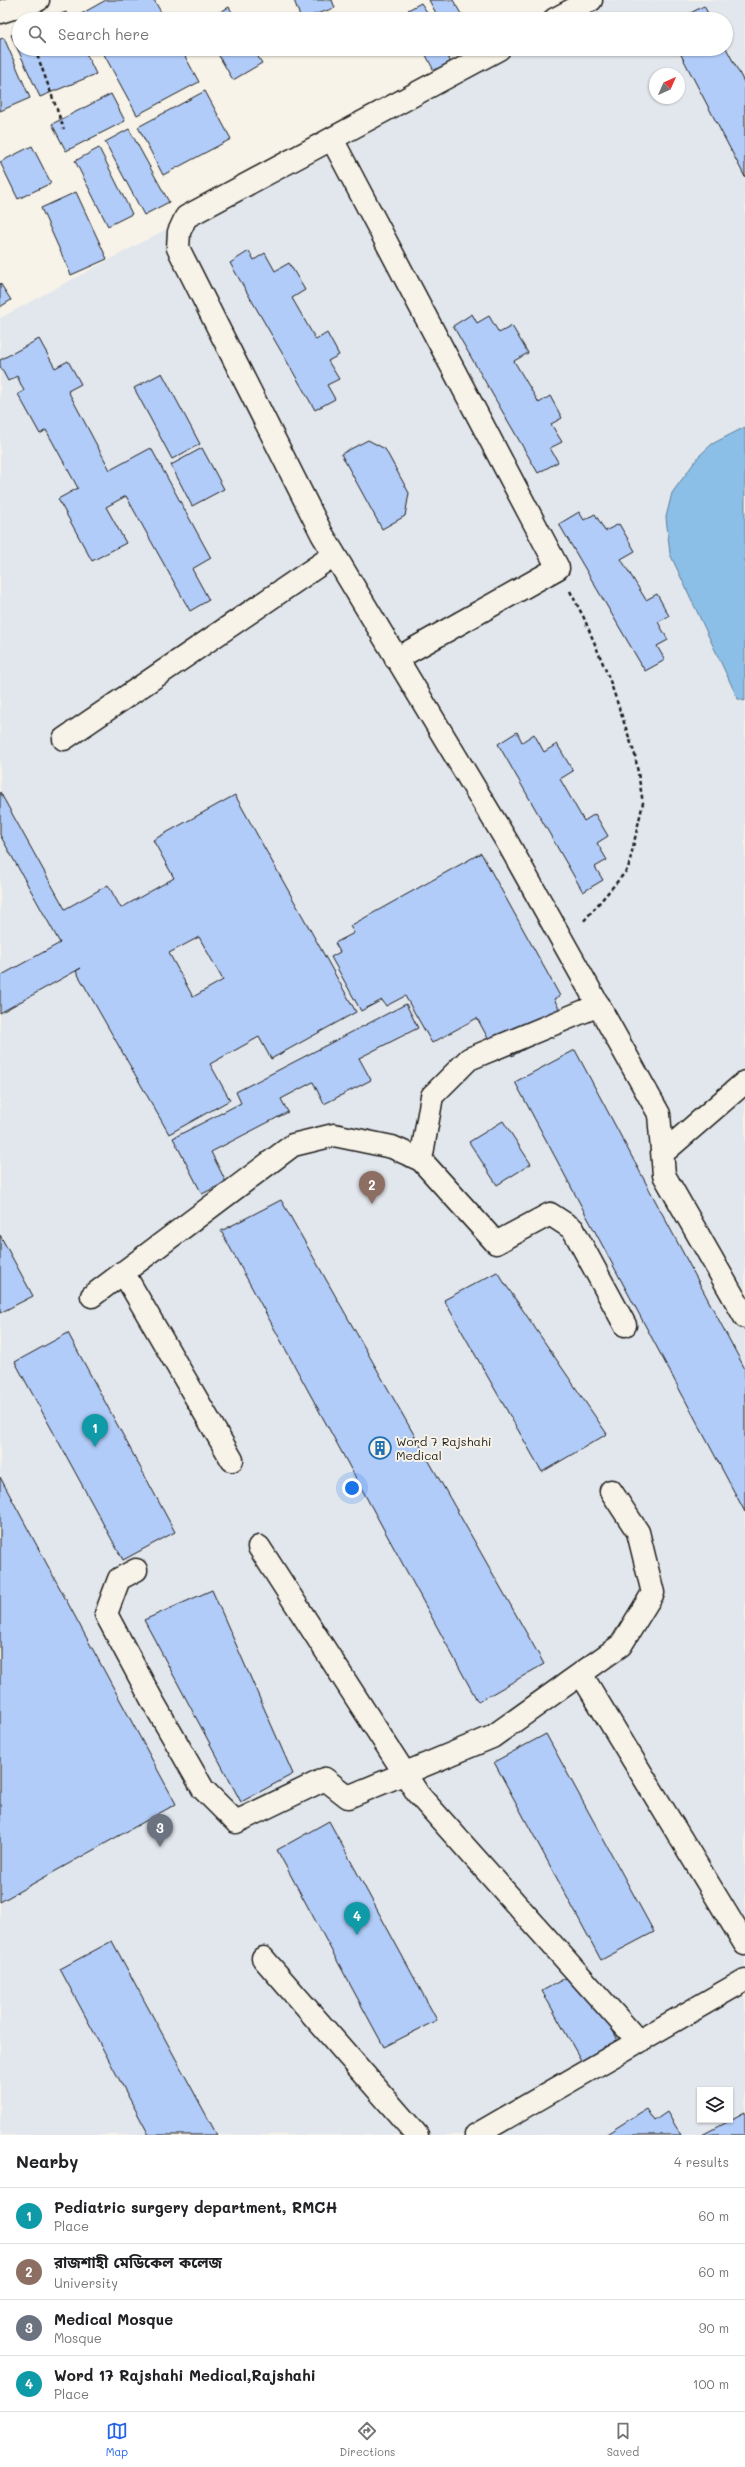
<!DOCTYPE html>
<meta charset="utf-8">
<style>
body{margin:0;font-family:Mali,"Noto Sans Bengali",sans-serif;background:#f6f6f6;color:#202124}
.controls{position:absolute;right:12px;bottom:12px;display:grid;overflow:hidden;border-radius:0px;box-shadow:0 1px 3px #0004}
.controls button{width:36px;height:36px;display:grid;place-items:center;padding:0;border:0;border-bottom:1px solid #e0e0e0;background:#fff;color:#202124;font:20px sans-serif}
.compass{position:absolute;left:649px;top:68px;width:36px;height:36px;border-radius:50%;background:#fff;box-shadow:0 1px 3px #0004;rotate:45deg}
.you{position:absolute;left:352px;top:1488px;width:14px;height:14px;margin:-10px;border:3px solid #fff;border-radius:50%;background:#1a73e8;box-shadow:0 0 0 6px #1a73e833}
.badge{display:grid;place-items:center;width:26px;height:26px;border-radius:50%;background:#2563eb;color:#fff;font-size:13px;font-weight:700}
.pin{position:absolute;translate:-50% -33px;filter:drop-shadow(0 1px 2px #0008)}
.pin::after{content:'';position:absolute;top:21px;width:14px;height:12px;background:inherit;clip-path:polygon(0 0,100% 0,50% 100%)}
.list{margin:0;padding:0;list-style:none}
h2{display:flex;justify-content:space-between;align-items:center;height:52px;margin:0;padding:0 16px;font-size:17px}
h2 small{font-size:13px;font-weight:400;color:#757577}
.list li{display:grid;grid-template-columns:26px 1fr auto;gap:12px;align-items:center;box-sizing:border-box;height:56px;padding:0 16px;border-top:1px solid #e0e0e0}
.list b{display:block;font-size:15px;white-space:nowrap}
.list p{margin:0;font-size:13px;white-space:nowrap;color:#757577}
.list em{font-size:13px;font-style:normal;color:#757577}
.icon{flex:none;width:22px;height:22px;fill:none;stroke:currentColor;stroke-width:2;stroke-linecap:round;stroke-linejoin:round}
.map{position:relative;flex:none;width:745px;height:2135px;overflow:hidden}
.search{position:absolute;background:#fff;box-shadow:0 1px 3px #0004;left:12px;right:12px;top:12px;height:44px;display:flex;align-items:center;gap:10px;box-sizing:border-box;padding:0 14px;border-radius:22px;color:#757577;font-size:15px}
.sheet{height:276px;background:#fff}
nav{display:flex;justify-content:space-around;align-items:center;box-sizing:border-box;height:56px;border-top:1px solid #e0e0e0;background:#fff;font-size:11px;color:#757577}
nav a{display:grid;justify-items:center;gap:2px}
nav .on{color:#2563eb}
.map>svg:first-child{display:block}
.built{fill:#e2e7ed;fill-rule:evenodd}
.water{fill:#8cbfe8;stroke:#5f7e96}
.building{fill:#b2ccf9;stroke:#1c1c1c;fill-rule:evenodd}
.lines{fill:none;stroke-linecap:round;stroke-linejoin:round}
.minor-casing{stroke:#1c1c1c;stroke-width:25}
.highway-casing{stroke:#1c1c1c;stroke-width:25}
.path{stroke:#1c1c1c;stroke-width:2.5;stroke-dasharray:4 3;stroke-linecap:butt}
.minor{stroke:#f7f3e8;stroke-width:22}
.highway{stroke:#f7f3e8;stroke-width:22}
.labels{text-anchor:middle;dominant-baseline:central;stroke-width:4;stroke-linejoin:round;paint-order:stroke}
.poi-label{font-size:12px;fill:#1c1c1c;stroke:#f7f3e8;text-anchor:start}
</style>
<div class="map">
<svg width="745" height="2135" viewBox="0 0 745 2135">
<rect width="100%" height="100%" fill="#f7f3e8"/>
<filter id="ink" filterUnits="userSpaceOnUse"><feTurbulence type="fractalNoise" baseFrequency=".025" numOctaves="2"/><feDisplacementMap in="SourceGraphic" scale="8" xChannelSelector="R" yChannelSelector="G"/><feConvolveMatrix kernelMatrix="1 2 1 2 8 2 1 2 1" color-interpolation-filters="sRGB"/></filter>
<g filter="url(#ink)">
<path class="built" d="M594 0H745V2135H0V318L503 49H726V19H559ZM655 74H679V98H655ZM700 2090H730V2120H700Z"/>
<path class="water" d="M745 427V701L738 699 670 554 666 517 672 493 699 456 712 444Z"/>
<path class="building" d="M106 0H154L165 19H84L81 14Z
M294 0H332L335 8 301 19Z
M429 0H453L464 19H439Z
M421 3 427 12 414 19 408 10Z
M704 6 711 19H679Z
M229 7 236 19H208Z
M66 12 69 19H48Z
M19 32V49H84L96 74 40 97 11 35Z
M4 38 30 98 0 111V39Z
M726 48 745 84V177L678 49Z
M101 49H181L199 82 137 115Z
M215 49H253L262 63 233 80Z
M411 49H421L422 51 414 55Z
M423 49H444L453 67 436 75Z
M205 91 231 139 163 175 138 127Z
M111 94 125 121 66 151 52 124Z
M129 129 169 202 144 215 105 142Z
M32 146 51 183 18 199 0 162Z
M99 148 132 214 108 226 75 161Z
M76 192 107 259 71 275 41 208Z
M249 251 254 260 265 253 275 271 289 263 305 290 292 298 316 340 327 333 339 355 328 361 339 379 327 385 335 399 315 410 230 263Z
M0 283 11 300 0 307Z
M472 314 477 323 489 316 499 333 512 326 528 353 514 361 539 403 550 396 562 418 551 424 562 442 550 448 558 462 538 473 453 326Z
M39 339 55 368 68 361 81 384 68 391 110 470 151 448 211 558 192 569 209 600 190 611 126 496 106 507 126 543 92 561 58 499 78 488 46 430 40 434 18 394 24 391 17 376 8 381 0 366V360Z
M162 373 200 444 172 459 134 388Z
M368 440 385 449 409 493 405 516 382 529 341 454Z
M202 448 224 489 192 506 171 465Z
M579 512 584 520 595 514 605 531 619 524 635 551 621 559 646 600 657 594 669 616 658 622 668 640 657 646 665 660 645 671 559 524Z
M517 732 522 742 534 734 544 752 557 744 573 771 560 779 584 821 595 814 608 836 597 843 607 860 595 867 603 880 583 892 498 744Z
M0 792 65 909 108 885 121 908 174 878 153 840 235 795 356 1012 271 1059 259 1037 210 1064 230 1100 169 1134 76 971 81 968 0 1013V976L60 943 0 835ZM199 937 223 980 193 997 169 953Z
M481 853 560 996 554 999 568 1025 512 1056 499 1034 489 1040 477 1018 432 1043 405 996 386 1006 382 1000 361 1011 331 957 340 952 335 943 354 933 350 926Z
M406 1004 418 1028 359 1058 371 1080 324 1104 313 1082 281 1099 288 1112 211 1152 226 1182 202 1194 173 1138 241 1103 236 1092Z
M575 1050 745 1369V1512L515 1082Z
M503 1121 531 1164 497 1185 469 1142Z
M281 1200 544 1664 478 1702 221 1231Z
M0 1235 33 1296 0 1313Z
M497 1272 607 1434 542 1472 444 1300Z
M68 1333 175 1532 123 1560 15 1362Z
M0 1477 176 1804 0 1902Z
M212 1590 293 1774 241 1802 144 1620Z
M546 1734 654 1932 601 1960 494 1762Z
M329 1821 437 2020 384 2047 277 1850Z
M112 1941 217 2135H149L60 1969Z
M580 1970 619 2042 582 2062 542 1991Z
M646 2109 654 2121 667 2112 681 2135H605Z
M745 2112V2135H702L730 2120Z"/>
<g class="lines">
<g class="minor-casing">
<path id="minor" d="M555 19 591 0
M499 49 186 217 179 232 178 248 322 534 509 845 659 1114 664 1175 745 1317
M332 139 558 568 396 659
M64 739 334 555
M663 1153 745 1082
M421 1160 432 1096 469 1059 599 1005
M123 1272 232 1460
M92 1296 293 1145 334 1135 392 1147 421 1160 496 1243 550 1214 573 1229 625 1325
M259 1547 418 1794 639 2042
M136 1570 119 1579 106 1614 152 1700 203 1789 236 1822 325 1779 348 1797 492 1737 621 1645 653 1593 638 1532 611 1491
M581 1674 745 1944
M263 1958 417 2135
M476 2135 745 1980"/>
</g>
<g class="highway-casing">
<path id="highway" d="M0 12 38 0"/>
</g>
<path class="path" d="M35 49 64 129
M570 591 584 618 609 678 635 755 643 803 628 869 583 922"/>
<use href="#minor" class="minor"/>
<use href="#highway" class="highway"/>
</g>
</g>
<defs>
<g id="building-ring" transform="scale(1.15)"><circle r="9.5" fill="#f7f3e8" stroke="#1f6fb2" stroke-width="1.5"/><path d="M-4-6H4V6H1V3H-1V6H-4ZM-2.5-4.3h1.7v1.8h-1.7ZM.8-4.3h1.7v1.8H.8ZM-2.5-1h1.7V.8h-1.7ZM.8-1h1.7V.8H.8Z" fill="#1f6fb2"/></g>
</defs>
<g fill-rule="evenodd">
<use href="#building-ring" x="380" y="1448"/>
</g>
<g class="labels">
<g class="poi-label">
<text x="396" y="1441">Word 7 Rajshahi<tspan x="396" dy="14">Medical</tspan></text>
</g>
</g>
</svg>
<div class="controls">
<button><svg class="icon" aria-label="layers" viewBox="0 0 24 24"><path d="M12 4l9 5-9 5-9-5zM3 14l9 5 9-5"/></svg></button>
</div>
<svg class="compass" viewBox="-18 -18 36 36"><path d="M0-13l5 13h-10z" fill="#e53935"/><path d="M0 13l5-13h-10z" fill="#757577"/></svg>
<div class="you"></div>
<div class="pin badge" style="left:95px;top:1447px;background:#0f9aa8">1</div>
<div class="pin badge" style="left:372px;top:1204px;background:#8d6e63">2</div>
<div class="pin badge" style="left:160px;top:1847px;background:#6b7280">3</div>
<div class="pin badge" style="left:357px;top:1935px;background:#0f9aa8">4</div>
<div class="search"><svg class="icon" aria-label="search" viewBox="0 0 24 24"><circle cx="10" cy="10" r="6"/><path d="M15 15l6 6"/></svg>Search here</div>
</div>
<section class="sheet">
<h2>Nearby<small>4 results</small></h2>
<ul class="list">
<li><span class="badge" style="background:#0f9aa8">1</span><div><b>Pediatric surgery department, RMCH</b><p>Place</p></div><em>60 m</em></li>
<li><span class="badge" style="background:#8d6e63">2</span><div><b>রাজশাহী মেডিকেল কলেজ</b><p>University</p></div><em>60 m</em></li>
<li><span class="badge" style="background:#6b7280">3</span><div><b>Medical Mosque</b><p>Mosque</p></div><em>90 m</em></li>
<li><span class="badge" style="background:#0f9aa8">4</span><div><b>Word 17 Rajshahi Medical,Rajshahi</b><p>Place</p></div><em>100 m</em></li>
</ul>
</section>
<nav>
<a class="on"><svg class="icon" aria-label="map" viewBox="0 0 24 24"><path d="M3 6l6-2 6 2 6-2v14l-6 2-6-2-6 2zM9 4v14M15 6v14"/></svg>Map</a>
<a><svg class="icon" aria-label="directions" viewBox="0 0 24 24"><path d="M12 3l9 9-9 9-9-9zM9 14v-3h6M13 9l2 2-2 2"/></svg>Directions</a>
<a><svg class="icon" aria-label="saved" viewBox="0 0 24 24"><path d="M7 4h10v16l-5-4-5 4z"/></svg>Saved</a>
</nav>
